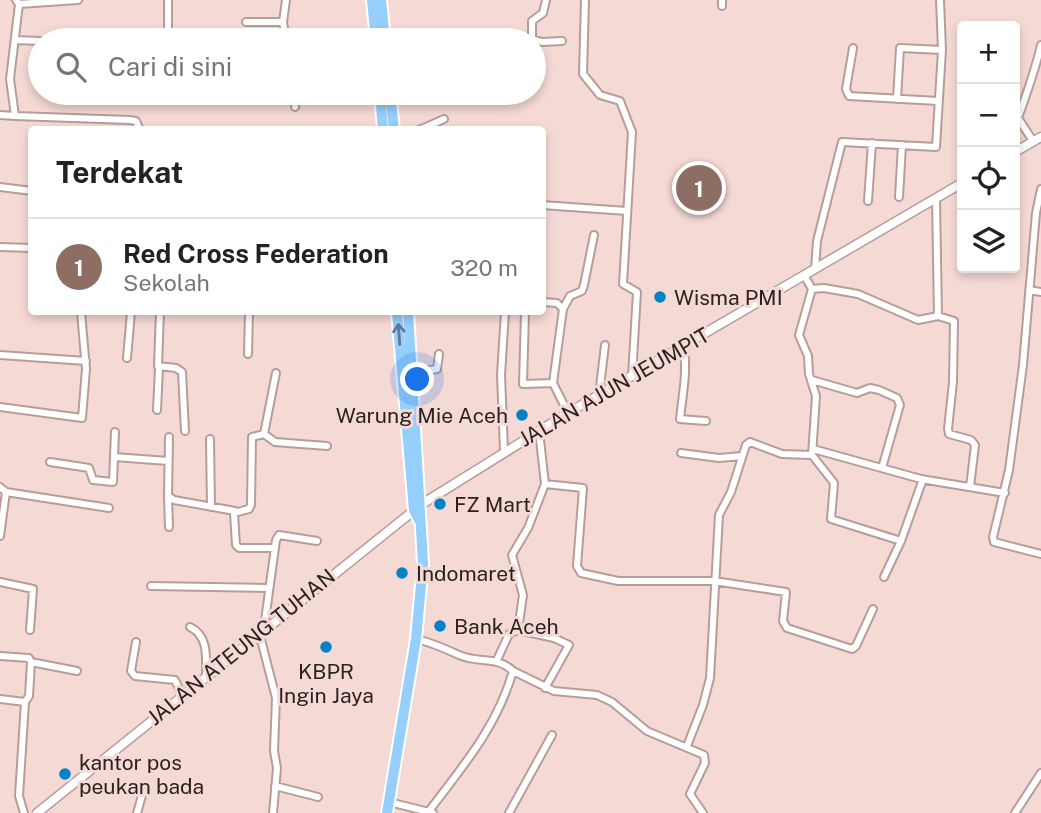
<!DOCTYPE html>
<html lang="id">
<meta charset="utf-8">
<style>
body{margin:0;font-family:"Public Sans",sans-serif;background:#f2f2f2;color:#222}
.controls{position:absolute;right:21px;top:21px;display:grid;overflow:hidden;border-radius:7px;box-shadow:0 4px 10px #0003}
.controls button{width:63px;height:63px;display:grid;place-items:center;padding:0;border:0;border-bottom:2px solid #e0e0e0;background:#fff;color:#222;font:35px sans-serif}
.you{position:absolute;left:418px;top:380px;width:24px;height:24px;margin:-18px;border:5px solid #fff;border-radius:50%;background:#1a73e8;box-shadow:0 0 0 10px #1a73e833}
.badge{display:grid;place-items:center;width:46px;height:46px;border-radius:50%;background:#2563eb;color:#fff;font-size:23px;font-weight:700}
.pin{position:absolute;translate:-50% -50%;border:4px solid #fff;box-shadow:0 2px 7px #0006}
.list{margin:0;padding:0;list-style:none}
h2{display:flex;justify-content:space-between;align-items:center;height:91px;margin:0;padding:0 28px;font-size:30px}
h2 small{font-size:23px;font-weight:400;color:#767676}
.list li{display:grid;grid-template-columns:46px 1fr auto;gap:21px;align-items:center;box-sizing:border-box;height:98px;padding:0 28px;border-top:2px solid #e0e0e0}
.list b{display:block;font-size:26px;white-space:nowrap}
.list p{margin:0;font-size:23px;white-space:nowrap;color:#767676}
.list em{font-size:23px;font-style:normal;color:#767676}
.icon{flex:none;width:38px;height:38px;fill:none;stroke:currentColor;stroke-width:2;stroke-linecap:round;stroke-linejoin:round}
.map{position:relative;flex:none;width:1041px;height:813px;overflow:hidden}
.search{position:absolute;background:#fff;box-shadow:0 4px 10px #0003;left:28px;top:28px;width:518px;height:77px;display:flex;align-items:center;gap:18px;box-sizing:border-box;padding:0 24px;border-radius:38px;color:#767676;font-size:26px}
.panel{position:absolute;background:#fff;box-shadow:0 4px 10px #0003;left:28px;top:126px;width:518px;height:189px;border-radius:7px}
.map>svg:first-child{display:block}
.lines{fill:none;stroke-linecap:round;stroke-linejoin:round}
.minor-casing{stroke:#b79d99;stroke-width:10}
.tertiary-casing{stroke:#b79d99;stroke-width:11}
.trunk-casing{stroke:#fff;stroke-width:14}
.minor{stroke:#fff;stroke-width:6}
.tertiary{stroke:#fff;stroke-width:8}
.trunk{stroke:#96cefc;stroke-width:10}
.oneway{stroke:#60788e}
.poi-dot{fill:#0082c9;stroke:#f5d9d5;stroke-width:2.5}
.labels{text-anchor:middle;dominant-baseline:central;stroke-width:6;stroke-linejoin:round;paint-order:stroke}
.poi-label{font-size:21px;fill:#2b211f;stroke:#f5d9d5;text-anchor:start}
.street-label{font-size:21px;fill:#2b211f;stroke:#f5d9d5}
</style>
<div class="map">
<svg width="1041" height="813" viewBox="0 0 1041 813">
<rect width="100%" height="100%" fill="#f5d9d5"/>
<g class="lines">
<g class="minor-casing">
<path id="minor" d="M16 0 19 4 10 79 15 116 130 120 136 121 140 130
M168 0V40
M546 0 543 13 532 21V39L542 42 562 41
M585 0 583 74 600 95 620 101 632 132 623 284 637 292 632 377
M19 4 78 0
M722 6V0
M246 22H283
M16 40 40 41
M286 40 283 22 286 0
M853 48 846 89 849 96 938 101
M170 93V95
M295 93V107
M897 99 900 48 942 50
M0 115 15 116
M419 130 444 119
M1033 141 1018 118C1027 93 1035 71 1041 45
M0 187 32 191
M1041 189 1036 213 1023 365 1009 470 993 537 994 542 1041 554
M899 197 902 145
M936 198 938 316 954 321 953 382 948 429 949 434 971 440 975 445 970 487
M868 201 872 143
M542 205 627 211
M0 247 32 248
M815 269 817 241 842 142 936 147 942 50 940 0
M812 289 824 288 858 294 918 320 938 316
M1029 290 1041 292
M542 302 557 303 563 309 553 383 568 413
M563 309 570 296 582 291 584 285 594 235
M160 312 158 366 176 368 182 372 185 431
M525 312 523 384 553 383
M684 347C687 375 683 391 680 419L706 421
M248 354 249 312
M0 355 86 361
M127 358 131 312
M412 373 437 369 439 354
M812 380 857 393 870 388 879 390 897 398 900 405 882 468
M599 395 605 345
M0 407 82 418 86 369 81 312
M157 410 159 368
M264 434 276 373
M169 437 168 496 174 500 235 511
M210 439 211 507
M813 449 921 479 1005 493
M504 451 501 375 505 312
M681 453 719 458 742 456
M812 455 834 483 831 519 901 541
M114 457 168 461
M50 462 89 468 93 480 113 482 115 432
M545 484 583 488 577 566 581 573 618 581H714L786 592 783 621 787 628 852 649 856 646 873 609
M0 487 6 492 0 536
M6 492 109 508
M168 496 169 527
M273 548H239L236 545 234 513 249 509 251 505 252 437 264 434 275 442 327 446
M884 577 901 541 923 479
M0 582 33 589 30 630
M151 586 269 588
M190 627C209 636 206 658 206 677
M264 628 276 540 279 535 317 541
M518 630 554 638 569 645 545 688
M259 632 276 698 274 751 277 768 273 813
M416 639C433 643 444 648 459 655 479 664 496 655 513 671 497 727 463 766 429 811
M136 642 131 671 135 676 175 680 182 695
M0 656 29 658 31 662 77 671
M497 660 509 634 518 630 523 595 512 555 528 528 545 484 539 431
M513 671 554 691 597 695 612 702 647 731 704 755 705 763 690 794 703 813
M0 699 25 702 19 796 24 813
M25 702 29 696 31 662
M687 746 703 705 710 678 719 515 731 492 746 445 750 442 782 454 812 455 816 396 809 374 808 356 799 335 812 289 804 275
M275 786 318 797
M389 802 433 813
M137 813 143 792
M509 813 552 735
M1015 813 1041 773"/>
</g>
<g class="tertiary-casing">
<path id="tertiary" d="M1015 152 1041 137
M37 813 422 504 568 413 962 183"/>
</g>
<g class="trunk-casing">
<path id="trunk" d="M372 0 376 40
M381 0 385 40
M380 93 383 130
M390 93 394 130
M397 312 414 510 419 520
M387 813 416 639 423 563 408 312"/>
</g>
<use href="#minor" class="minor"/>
<use href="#tertiary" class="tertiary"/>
<use href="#trunk" class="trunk"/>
</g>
<defs><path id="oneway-shaft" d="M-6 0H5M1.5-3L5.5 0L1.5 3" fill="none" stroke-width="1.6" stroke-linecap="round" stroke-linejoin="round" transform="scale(1.75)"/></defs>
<use class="oneway" href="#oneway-shaft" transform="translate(399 334) rotate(-94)"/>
<g class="poi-dot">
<circle cx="660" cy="297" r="7"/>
<circle cx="522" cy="415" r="7"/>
<circle cx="440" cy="504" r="7"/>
<circle cx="402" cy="573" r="7"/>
<circle cx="440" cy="626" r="7"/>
<circle cx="326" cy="647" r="7"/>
<circle cx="65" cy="774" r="7"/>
</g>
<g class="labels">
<g class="poi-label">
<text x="674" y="297">Wisma PMI</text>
<text x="508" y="415" text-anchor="end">Warung Mie Aceh</text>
<text x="454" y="504">FZ Mart</text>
<text x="416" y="573">Indomaret</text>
<text x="454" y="626">Bank Aceh</text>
<text x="326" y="671" text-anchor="middle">KBPR<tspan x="326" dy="24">Ingin Jaya</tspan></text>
<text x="79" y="762">kantor pos<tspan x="79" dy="24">peukan bada</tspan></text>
</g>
<g class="street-label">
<text transform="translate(614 387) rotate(-30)">JALAN AJUN JEUMPIT</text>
<text transform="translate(241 647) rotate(-39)">JALAN ATEUNG TUHAN</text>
</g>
</g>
</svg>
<div class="controls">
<button>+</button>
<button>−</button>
<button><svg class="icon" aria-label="locate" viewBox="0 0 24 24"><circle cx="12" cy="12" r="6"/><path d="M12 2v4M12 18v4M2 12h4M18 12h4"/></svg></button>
<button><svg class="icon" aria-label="layers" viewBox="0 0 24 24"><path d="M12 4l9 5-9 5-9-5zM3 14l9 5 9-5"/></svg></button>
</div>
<div class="you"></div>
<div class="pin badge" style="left:699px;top:188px;background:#8d6e63">1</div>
<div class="search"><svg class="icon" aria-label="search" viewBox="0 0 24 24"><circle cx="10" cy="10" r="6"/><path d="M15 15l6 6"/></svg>Cari di sini</div>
<section class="panel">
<h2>Terdekat<small></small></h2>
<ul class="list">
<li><span class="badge" style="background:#8d6e63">1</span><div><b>Red Cross Federation</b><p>Sekolah</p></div><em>320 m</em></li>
</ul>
</section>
</div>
